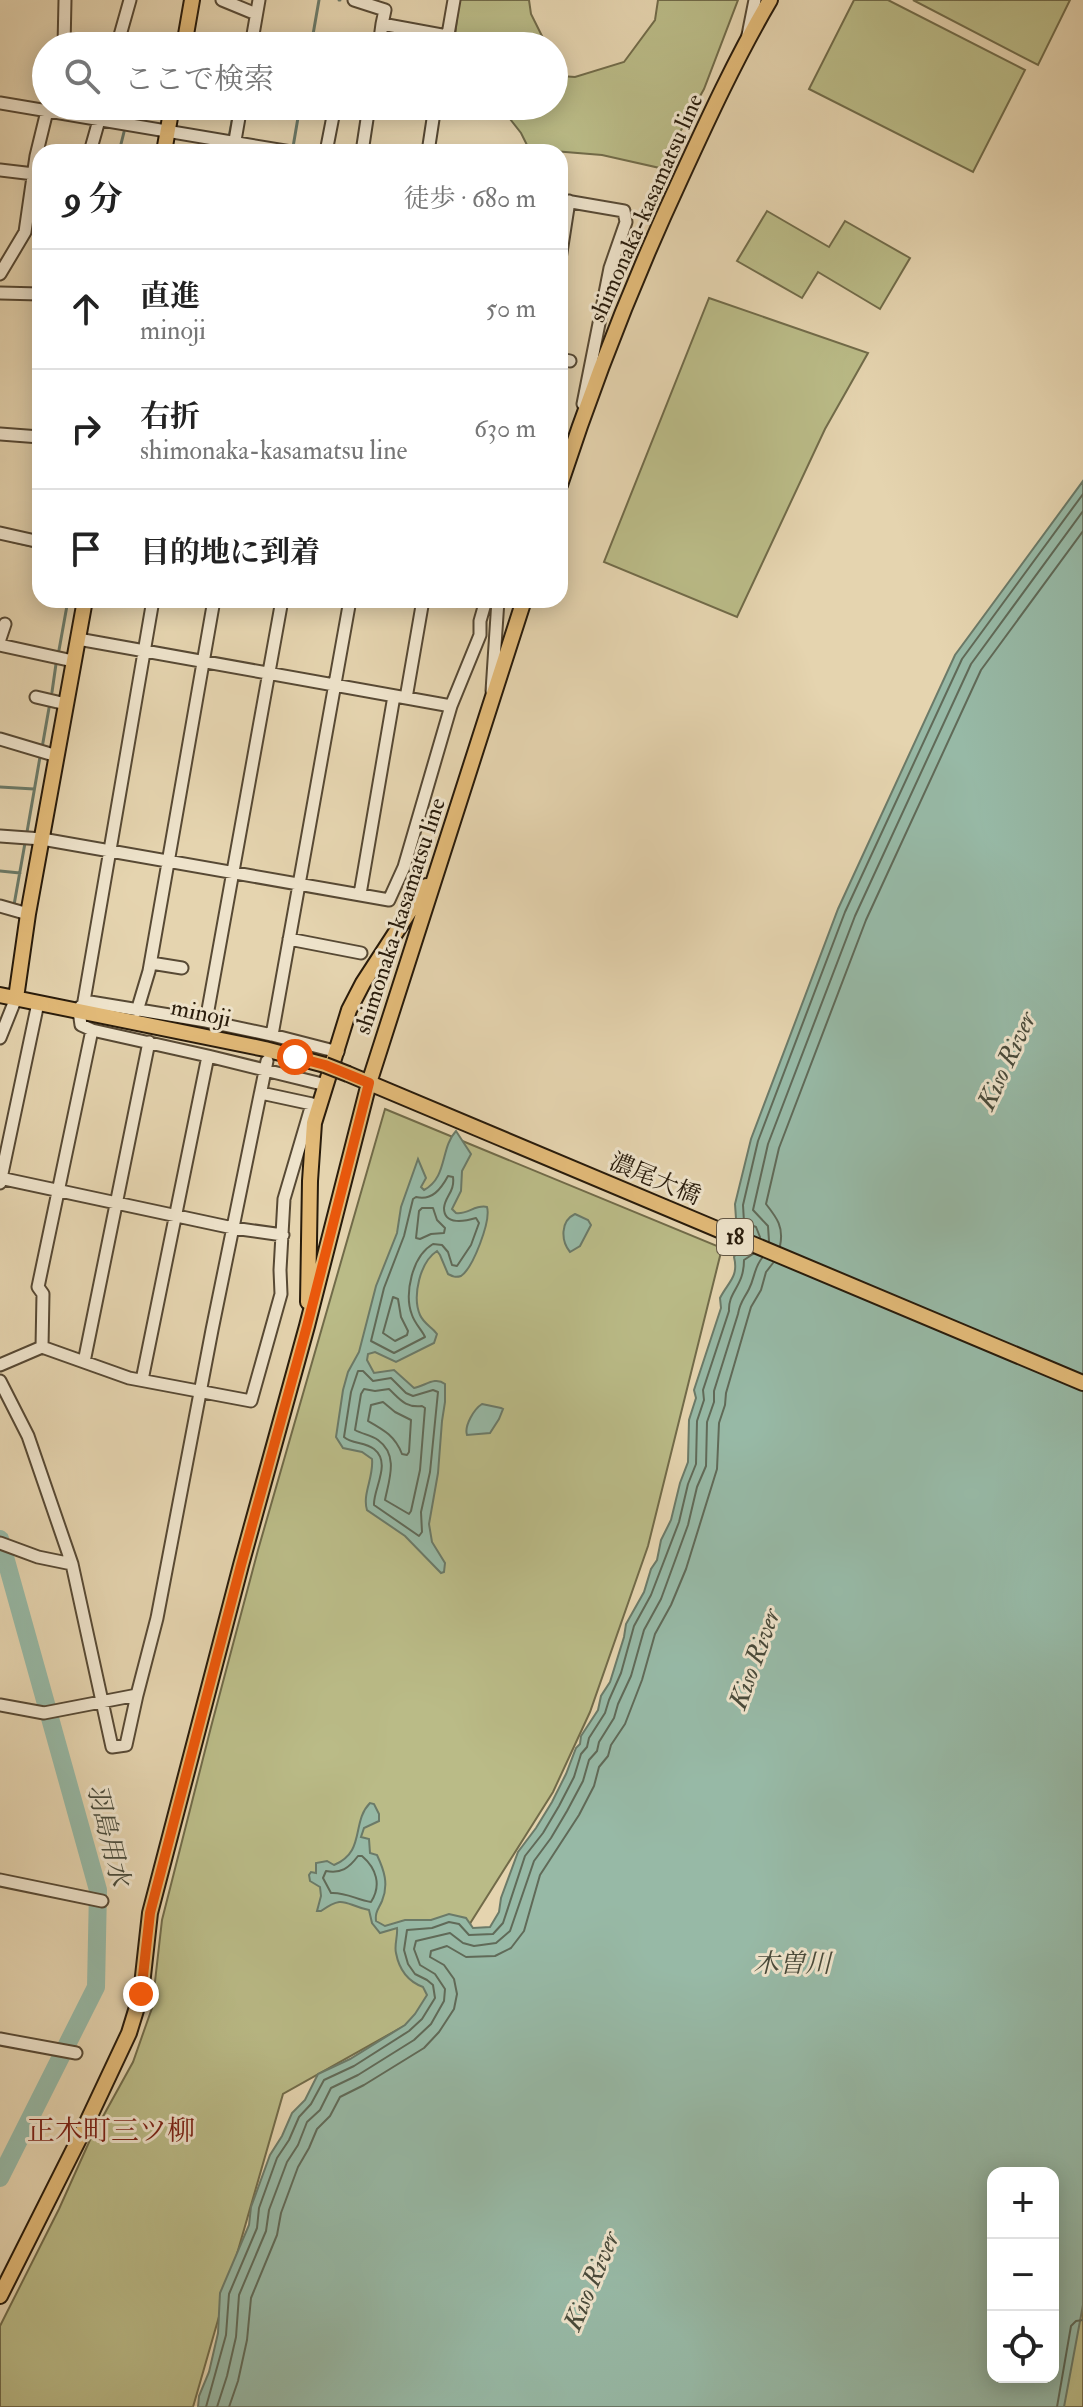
<!DOCTYPE html>
<html lang="ja">
<meta charset="utf-8">
<style>
body{margin:0;font-family:"IM FELL Double Pica","Noto Serif JP",serif;background:#f2f2f2;color:#222}
.controls{position:absolute;right:24px;bottom:24px;display:grid;overflow:hidden;border-radius:16px;box-shadow:0 4px 20px #0003}
.controls button{width:72px;height:72px;display:grid;place-items:center;padding:0;border:0;border-bottom:2px solid #e0e0e0;background:#fff;color:#222;font:40px sans-serif}
.stop{position:absolute;width:24px;height:24px;margin:-18px;border:6px solid #ea580c;border-radius:50%;background:#fff}
.stop.end{background:#ea580c;border-color:#fff;box-shadow:0 2px 8px #0008}
.list{margin:0;padding:0;list-style:none}
h2{display:flex;justify-content:space-between;align-items:center;height:104px;margin:0;padding:0 32px;font-size:34px}
h2 small{font-size:26px;font-weight:400;color:#767676}
.list li{display:grid;grid-template-columns:52px 1fr auto;gap:24px;align-items:center;box-sizing:border-box;height:120px;padding:0 32px;border-top:2px solid #e0e0e0}
.list b{display:block;font-size:30px;white-space:nowrap}
.list p{margin:0;font-size:26px;white-space:nowrap;color:#767676}
.list em{font-size:26px;font-style:normal;color:#767676}
.icon{flex:none;width:44px;height:44px;fill:none;stroke:currentColor;stroke-width:2;stroke-linecap:round;stroke-linejoin:round}
.map{position:relative;flex:none;width:1083px;height:2407px;overflow:hidden}
.search{position:absolute;background:#fff;box-shadow:0 4px 20px #0003;left:32px;top:32px;width:536px;height:88px;display:flex;align-items:center;gap:20px;box-sizing:border-box;padding:0 28px;border-radius:44px;color:#767676;font-size:30px}
.panel{position:absolute;background:#fff;box-shadow:0 4px 20px #0003;left:32px;top:144px;width:536px;height:464px;border-radius:24px}
.map>svg:first-child{display:block}
.green{fill:#babb87;stroke:#716b49;stroke-width:2}
.water{fill:#97b9a6;stroke:#6b7a68;stroke-width:2;fill-rule:evenodd}
.lines{fill:none;stroke-linecap:round;stroke-linejoin:round}
.shore{stroke:#606a58;stroke-width:2}
.stream{stroke:#6b7a68;stroke-width:3}
.river{stroke:#97b9a6;stroke-width:18}
.minor-casing{stroke:#574934;stroke-width:15}
.major-casing{stroke:#281b0b;stroke-width:18}
.minor{stroke:#eee3cb;stroke-width:11}
.major{stroke:#e2ba78;stroke-width:14}
.major-bridge-casing{stroke:#281b0b;stroke-width:18;stroke-linecap:butt}
.major-bridge{stroke:#e2ba78;stroke-width:14}
.route{stroke:#ea580c;stroke-width:10}
.labels{text-anchor:middle;dominant-baseline:central;stroke-width:6;stroke-linejoin:round;paint-order:stroke}
.shield{fill:#eee3cb;stroke:#635745;stroke-width:2}
.shield-label{font-size:22px;font-weight:bold;fill:#281b0b}
.street-label{font-size:24px;fill:#281b0b;stroke:#eee3cb}
.water-label{font-size:26px;font-style:italic;fill:#494a3a;stroke:#eee3cb}
.quarter-label{font-size:28px;fill:#7a1f14;stroke:#eee3cb}
</style>
<div class="map">
<svg width="1083" height="2407" viewBox="0 0 1083 2407">
<rect width="100%" height="100%" fill="#e5d4af"/>
<filter id="stains"><feTurbulence type="fractalNoise" baseFrequency=".0025" numOctaves="4"/><feColorMatrix values="0 0 0 0 .2 0 0 0 0 .09 0 0 0 0 .02 0 0 0 .5 -.17"/></filter>
<radialGradient id="worn" r=".72"><stop offset=".6" stop-color="#630" stop-opacity="0"/><stop offset="1" stop-color="#630" stop-opacity=".3"/></radialGradient>
<path class="green" d="M459 0H529L531 14 547 46H454Z
M658 0H738L704 89 660 168 602 155 529 149 521 133 500 106H554V61L561 76 575 77 624 62 655 20Z
M854 0H888L1025 70 973 172 809 89Z
M913 0H1070L1038 65Z
M767 211 829 247 845 221 910 258 880 309 818 272 802 298 737 261Z
M709 298 868 353 825 429 737 617 604 562Z
M385 1109 722 1248 648 1546 590 1712 553 1792 471 1922 420 2017 283 2094 193 2407H0V2326L59 2209 90 2140 133 2062 152 2008 162 1920 211 1727 258 1550Z
M1083 2292V2407H1062Z"/>
<path class="water" d="M1083 481V2305L1064 2407H198L199 2396 209 2372 218 2333 220 2293 249 2225 251 2207 270 2155 282 2136 292 2113 305 2100 318 2074 350 2059 405 2025 415 2014 427 1995 423 1987C407 1981 399 1969 396 1953 394 1945 398 1936 397 1928L380 1933 372 1923 369 1910C344 1905 345 1894 321 1911H317L321 1896 320 1887 310 1881 309 1875 311 1872 316 1873V1863L327 1861 334 1865C366 1852 351 1822 370 1803L374 1804 379 1814V1821L364 1828 361 1837 369 1839 370 1853 377 1855C384 1870 389 1884 382 1901 378 1910 375 1912 376 1921L385 1926 405 1920H431L449 1914 466 1918 473 1928 490 1927 499 1912 501 1898 518 1852 536 1828 552 1802 566 1774 576 1748 580 1744 581 1736 598 1710 601 1696 610 1682 624 1637 626 1624 644 1592 651 1569 657 1560 661 1540 671 1520 680 1483 688 1462 689 1420 696 1398 694 1390 721 1308 720 1298C728 1282 739 1277 734 1257L737 1252 747 1249 752 1235 749 1231 741 1234 737 1233 735 1204 751 1139 838 909 955 655ZM993 2173H1053V2377H993Z
M456 1131 471 1154 462 1171 461 1191 452 1209 456 1213C467 1215 476 1204 487 1207 491 1221 473 1268 461 1276 455 1278 452 1276 448 1274L440 1255 437 1251C420 1262 412 1296 420 1315 424 1324 432 1327 437 1334L434 1343 396 1362 375 1352 368 1354 367 1360 374 1373 394 1370 414 1388C425 1386 435 1376 445 1384V1402L442 1421 438 1473 429 1524 432 1542 445 1563 444 1572 441 1573 405 1536 367 1510C362 1494 374 1477 372 1459L362 1452 343 1448 336 1437 343 1390 348 1372 359 1352 376 1286 397 1233 401 1207 418 1159 426 1178 421 1187 424 1190C448 1177 440 1148 456 1131Z
M575 1214 588 1220 591 1225 580 1246 570 1252C561 1241 560 1221 575 1214Z
M482 1404 501 1408 503 1409 499 1419 490 1433 467 1435C464 1426 474 1409 482 1404Z"/>
<g class="lines">
<path class="shore" d="M448 1176 453 1177C455 1192 445 1196 444 1208 444 1226 466 1221 476 1218L479 1223 471 1245 457 1266 452 1265 448 1252 442 1245 433 1244C412 1256 404 1294 412 1315 415 1324 422 1330 425 1337L394 1353 371 1341 384 1288 404 1236 413 1199 416 1197C432 1201 441 1189 448 1176Z
M422 1208H433L437 1220 445 1228 444 1233 431 1234 420 1239 416 1238 419 1211Z
M760 1237 756 1227 744 1222 743 1205 758 1141 845 912 962 659 1083 494
M769 1241 768 1226 753 1210 768 1144 855 916 971 664 1083 511
M780 1246C784 1227 777 1218 766 1204L779 1148 866 920 981 670 1083 531
M393 1297 398 1299 401 1317 408 1331 407 1335 395 1341 383 1333Z
M358 1371H363L373 1381 391 1378 406 1393 413 1396 433 1390 438 1392 430 1472 421 1512 422 1532 419 1536 374 1505C373 1489 392 1463 374 1449 365 1442 352 1444 344 1437L351 1392Z
M364 1389 375 1391 389 1389C400 1399 405 1408 422 1406L425 1408 420 1470 411 1511 409 1514 385 1500C389 1480 399 1455 378 1440 371 1435 362 1434 355 1430L361 1394Z
M383 1402 395 1412 411 1420 409 1452 407 1455 402 1454C395 1436 384 1430 368 1421L371 1405Z
M358 1856H362C376 1868 382 1885 371 1902 357 1900 346 1892 331 1893L323 1878 326 1871C341 1874 349 1868 358 1856Z
M206 2407 226 2335 229 2294 257 2228 259 2208 277 2158 289 2140 299 2117 311 2104 324 2080 354 2066 409 2031 422 2019 435 1998 433 1985 427 1980 415 1974 408 1964 404 1950 407 1930 432 1928 449 1922 459 1924 469 1935 493 1934 503 1923 525 1856 543 1833 559 1806 574 1777 581 1754 587 1747 589 1738 605 1713 609 1700 621 1673 634 1626 651 1595 679 1522 688 1484 696 1464 697 1421 704 1400 703 1390 729 1311C728 1291 744 1287 744 1260L753 1254
M217 2407 227 2376 236 2337 239 2295 266 2231 269 2210 287 2162 298 2145 307 2122 320 2110 331 2088 358 2075 414 2040 431 2024 444 2001 445 1989 435 1974 420 1965 414 1949 416 1941 450 1933 463 1943 474 1946 496 1943 510 1931 534 1861 551 1838 567 1811 583 1781 589 1760 597 1751 599 1742 614 1718 618 1704 631 1676 644 1630 661 1599 688 1525 697 1487 706 1466 707 1422 714 1402V1391L738 1314C740 1302 744 1299 749 1289 755 1277 754 1268 762 1258
M229 2407 238 2381 247 2340 251 2298 277 2235 281 2213 298 2167 309 2148 317 2129 330 2116 340 2097 364 2085 424 2048 439 2032 454 2009 457 1994 454 1979 444 1965 430 1957 431 1951 447 1946 466 1957 495 1956 511 1948 524 1931 540 1875 579 1815 594 1786 599 1767 608 1756 611 1745 625 1724 642 1680 655 1634 671 1605 686 1569 717 1469 719 1423 725 1405 726 1393 751 1307 761 1290 766 1272 773 1263
M1057 2407 1071 2326 1076 2321 1083 2320"/>
<path class="stream" d="M339 0H340
M311 46 319 0
M127 120 130 106
M229 137 235 106
M291 147H293L300 106
M119 152 124 132
M227 152V148
M10 541 40 548
M59 650 68 600
M52 692 56 664
M42 748 49 708
M0 787 34 789
M27 832 40 757
M0 871 20 873
M14 905 25 843"/>
<path class="river" d="M0 1539 98 1890 96 1987 0 2178"/>
<g class="minor-casing">
<path id="minor" d="M222 0 256 14
M354 0 385 10 382 24 447 36
M748 35 755 0
M64 46 65 0
M117 46 130 0
M251 46 259 0
M379 46 382 24
M446 46 454 0
M0 103 291 152
M90 152 103 106
M233 152 241 106
M326 152 335 106
M362 152 369 106
M428 152 435 106
M0 170 34 174
M560 200 624 211 626 222 610 268 583 404
M560 259 569 201
M0 274 25 232 36 156 48 107
M0 293 40 294
M560 359 570 361
M0 434 40 437
M0 533 40 542
M153 600 84 1001 206 1021 272 1035 338 1052
M0 639 5 624
M78 639 451 706
M0 645 73 661
M492 691 498 600
M36 697 66 704
M406 698 423 600
M0 739 57 756
M0 836 42 839 389 900 404 867 451 706 480 635V621L486 600
M360 894 394 696
M0 906 28 914
M289 939 361 953
M151 963 182 968
M81 1006 79 1011 81 1025 92 1030
M137 1011 149 971 214 600
M206 1021 282 600
M272 1035 350 600
M0 1038 16 998
M208 1056 326 1085
M0 1178 233 1228 283 1235
M0 1183 38 1003
M84 1362 149 1042
M0 1365 42 1347
M142 1380 208 1056 92 1030 38 1287 43 1294 42 1347 129 1378 251 1401 281 1294 280 1270 284 1199 312 1104 261 1093
M0 1381 28 1436 72 1564 112 1747 126 1745 137 1695
M0 1543 38 1557 72 1564
M0 1705 44 1713 137 1695 157 1618 212 1330 267 1061
M0 1880 102 1901
M0 2039 76 2053"/>
</g>
<g class="major-casing">
<path id="major" d="M184 46 192 0
M164 152 172 106
M560 485C594 381 634 279 680 180 708 119 736 58 770 0
M0 995 265 1049 325 1065
M16 998 28 914 85 600
M348 1074 1083 1383
M308 1302 310 1181 314 1123 349 1010 363 983 426 886
M0 2296 81 2135 129 2033 141 1994 150 1913 241 1565 307 1326 369 1083 524 600"/>
</g>
<use href="#minor" class="minor"/>
<use href="#major" class="major"/>
<g class="major-bridge-casing">
<path id="major-bridge" d="M325 1065 348 1074"/>
</g>
<use href="#major-bridge" class="major-bridge"/>
</g>
<g class="lines">
<path class="route" d="M141 1994 150 1913 241 1565 307 1326 369 1083 325 1065 295 1057"/>
</g>
<g class="labels">
<rect class="shield" x="717" y="1219" width="36" height="36" rx="6"/>
<g class="shield-label">
<text x="735" y="1237">18</text>
</g>
<g class="street-label">
<text transform="translate(646 208) rotate(-66)">shimonaka-kasamatsu line</text>
<text transform="translate(400 916) rotate(-72)">shimonaka-kasamatsu line</text>
<text transform="translate(201 1013) rotate(12)">minoji</text>
<text transform="translate(655 1179) rotate(23)">濃尾大橋</text>
</g>
<g class="water-label">
<text transform="translate(1007 1061) rotate(-65)">Kiso River</text>
<text transform="translate(755 1659) rotate(-70)">Kiso River</text>
<text transform="translate(108 1835) rotate(76)">羽島用水</text>
<text x="792" y="1964">木曽川</text>
<text transform="translate(592 2281) rotate(-67)">Kiso River</text>
</g>
<g class="quarter-label">
<text x="111" y="2131">正木町三ツ柳</text>
</g>
</g>
<rect width="100%" height="100%" filter="url(#stains)"/>
<rect width="100%" height="100%" fill="url(#worn)"/>
</svg>
<div class="controls">
<button>+</button>
<button>−</button>
<button><svg class="icon" aria-label="locate" viewBox="0 0 24 24"><circle cx="12" cy="12" r="6"/><path d="M12 2v4M12 18v4M2 12h4M18 12h4"/></svg></button>
</div>
<div class="stop" style="left:295px;top:1057px"></div>
<div class="stop end" style="left:141px;top:1994px"></div>
<div class="search"><svg class="icon" aria-label="search" viewBox="0 0 24 24"><circle cx="10" cy="10" r="6"/><path d="M15 15l6 6"/></svg>ここで検索</div>
<section class="panel">
<h2>9 分<small>徒歩 · 680 m</small></h2>
<ul class="list">
<li><svg class="icon" aria-label="ahead" viewBox="0 0 24 24"><path d="M12 20V5M6 11l6-6 6 6"/></svg><div><b>直進</b><p>minoji</p></div><em>50 m</em></li>
<li><svg class="icon" aria-label="right" viewBox="0 0 24 24"><path d="M7 20v-9h11M14 6l5 5-5 5"/></svg><div><b>右折</b><p>shimonaka-kasamatsu line</p></div><em>630 m</em></li>
<li><svg class="icon" aria-label="arrive" viewBox="0 0 24 24"><path d="M6 21V4h12l-3 4 3 4H6"/></svg><div><b>目的地に到着</b></div></li>
</ul>
</section>
</div>
